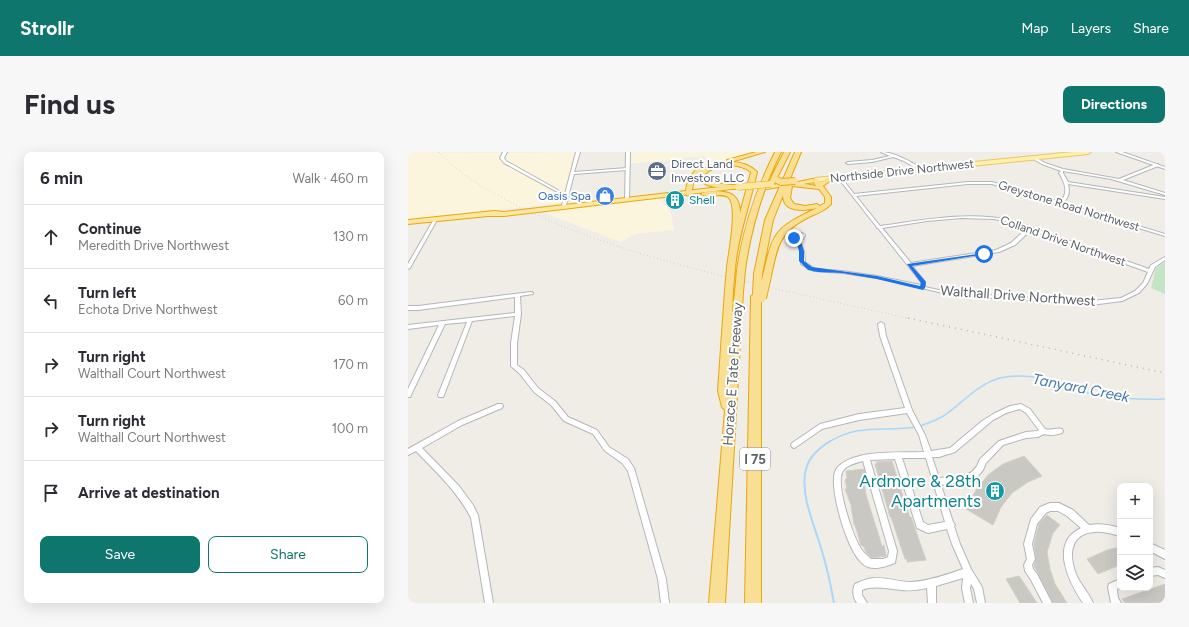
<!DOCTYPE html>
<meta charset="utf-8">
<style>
body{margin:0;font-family:Figtree,sans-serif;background:#f7f7f7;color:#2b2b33}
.controls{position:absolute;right:12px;bottom:12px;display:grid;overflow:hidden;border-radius:8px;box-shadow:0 4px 16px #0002}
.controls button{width:36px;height:36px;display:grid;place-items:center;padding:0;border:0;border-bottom:1px solid #e1e1e2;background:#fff;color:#2b2b33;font:20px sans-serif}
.stop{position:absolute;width:12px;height:12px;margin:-9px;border:3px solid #1a73e8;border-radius:50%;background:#fff}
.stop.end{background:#1a73e8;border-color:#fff;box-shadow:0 1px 4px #0008}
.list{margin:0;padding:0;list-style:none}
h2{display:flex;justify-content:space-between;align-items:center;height:52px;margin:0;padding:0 16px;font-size:17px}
h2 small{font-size:13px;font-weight:400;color:#7c7c81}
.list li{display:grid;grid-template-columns:26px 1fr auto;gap:12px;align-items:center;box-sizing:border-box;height:64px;padding:0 16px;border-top:1px solid #e1e1e2}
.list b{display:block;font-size:15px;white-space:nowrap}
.list p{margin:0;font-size:13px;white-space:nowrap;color:#7c7c81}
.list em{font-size:13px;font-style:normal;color:#7c7c81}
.actions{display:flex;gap:8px;padding:12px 16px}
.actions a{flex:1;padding:9px 0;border:1px solid #0f766e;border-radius:8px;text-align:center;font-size:14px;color:#0f766e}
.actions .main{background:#0f766e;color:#fff}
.icon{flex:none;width:22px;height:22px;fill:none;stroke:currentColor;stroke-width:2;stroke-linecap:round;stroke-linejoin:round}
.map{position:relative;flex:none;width:757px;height:451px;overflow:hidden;border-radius:8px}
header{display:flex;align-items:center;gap:24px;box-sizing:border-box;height:56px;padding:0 20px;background:#0f766e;color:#fff}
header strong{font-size:19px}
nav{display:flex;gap:22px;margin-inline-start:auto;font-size:14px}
.intro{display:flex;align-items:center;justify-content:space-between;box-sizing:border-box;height:96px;padding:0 24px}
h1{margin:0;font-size:28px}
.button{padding:10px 18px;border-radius:8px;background:#0f766e;color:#fff;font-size:14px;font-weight:700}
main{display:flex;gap:24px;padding:0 24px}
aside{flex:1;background:#fff;border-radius:8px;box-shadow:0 4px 16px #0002}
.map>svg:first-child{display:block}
.commercial{fill:#fcf5de}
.green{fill:#c4e5c4}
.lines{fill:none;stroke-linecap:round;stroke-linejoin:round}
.stream-far1{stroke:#aad7fb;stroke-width:1.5}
.stream{stroke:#aad7fb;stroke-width:2}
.building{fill:#cac8c3;stroke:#d4cfc4}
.minor-casing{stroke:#b3b6ba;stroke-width:2}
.tertiary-casing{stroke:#b3b6ba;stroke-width:2}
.primary-casing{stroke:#ebc663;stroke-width:2}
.trunk-casing{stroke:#eba60a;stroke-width:2}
.motorway-casing{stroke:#eba60a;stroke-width:2}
.minor{fill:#fff;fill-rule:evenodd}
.tertiary{fill:#fff;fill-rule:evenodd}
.primary{fill:#fbf0af;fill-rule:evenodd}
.trunk{fill:#fae8a2;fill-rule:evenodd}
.motorway{fill:#f8df94;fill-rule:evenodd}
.rail-far1{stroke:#b4b5b6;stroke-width:1;stroke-dasharray:0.5 3;stroke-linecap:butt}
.rail{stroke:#b4b5b6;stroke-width:1.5;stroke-dasharray:1 5;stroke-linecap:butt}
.trunk-bridge-casing{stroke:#eba60a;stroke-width:7;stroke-linecap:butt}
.motorway-bridge-far1-casing{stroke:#eba60a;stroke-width:8;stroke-linecap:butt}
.motorway-bridge-casing{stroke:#eba60a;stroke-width:10;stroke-linecap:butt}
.trunk-bridge{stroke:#fae8a2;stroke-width:6}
.motorway-bridge-far1{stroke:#f8df94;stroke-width:6}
.motorway-bridge{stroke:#f8df94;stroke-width:8}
.route{fill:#1a73e8}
.labels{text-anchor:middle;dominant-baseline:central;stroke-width:4;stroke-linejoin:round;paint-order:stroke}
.far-service-label{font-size:12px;fill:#4e5e75;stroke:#fff;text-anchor:start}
.far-street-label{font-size:12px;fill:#5d6166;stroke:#fff}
.far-shop-label{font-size:12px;fill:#366cbe;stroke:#fff;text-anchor:end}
.far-culture-label{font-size:12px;fill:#0d838f;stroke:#fff;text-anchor:start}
.shield{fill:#fff;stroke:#8e9094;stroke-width:1}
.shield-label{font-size:13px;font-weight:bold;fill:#5d6166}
.street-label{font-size:14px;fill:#5d6166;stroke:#fff}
.water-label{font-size:15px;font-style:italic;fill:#4678ae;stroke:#fff}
.near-culture-label{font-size:17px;fill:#0d838f;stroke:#fff;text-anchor:end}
</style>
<header>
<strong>Strollr</strong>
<nav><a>Map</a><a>Layers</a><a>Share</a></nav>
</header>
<div class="intro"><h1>Find us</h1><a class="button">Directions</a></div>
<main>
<aside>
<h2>6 min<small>Walk · 460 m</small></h2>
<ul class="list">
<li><svg class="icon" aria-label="ahead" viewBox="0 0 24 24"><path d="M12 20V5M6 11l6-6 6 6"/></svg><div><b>Continue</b><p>Meredith Drive Northwest</p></div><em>130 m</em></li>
<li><svg class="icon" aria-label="left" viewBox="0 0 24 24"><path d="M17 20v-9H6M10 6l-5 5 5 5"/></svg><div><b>Turn left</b><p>Echota Drive Northwest</p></div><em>60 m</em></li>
<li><svg class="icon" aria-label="right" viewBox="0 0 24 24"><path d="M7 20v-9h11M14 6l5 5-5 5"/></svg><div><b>Turn right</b><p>Walthall Court Northwest</p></div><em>170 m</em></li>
<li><svg class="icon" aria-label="right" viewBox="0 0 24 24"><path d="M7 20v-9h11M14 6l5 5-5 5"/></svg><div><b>Turn right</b><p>Walthall Court Northwest</p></div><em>100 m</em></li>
<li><svg class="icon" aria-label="arrive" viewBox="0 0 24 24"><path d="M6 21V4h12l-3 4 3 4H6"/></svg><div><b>Arrive at destination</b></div></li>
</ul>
<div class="actions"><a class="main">Save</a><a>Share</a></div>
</aside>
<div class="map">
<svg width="757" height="451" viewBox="0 0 757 451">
<rect width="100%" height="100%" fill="#efede6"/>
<path class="commercial" d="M0 0 96 1 168 0 154 51 0 67Z
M222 0H351L345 4 304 13 296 4 221 12Z
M252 46 263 61 266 78 227 82 213 90 139 62 142 58Z"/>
<path class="green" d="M757 110V142L743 136 748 116Z"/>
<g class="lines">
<path class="stream-far1" d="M512 274C521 271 529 268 537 263 555 250 570 232 592 226 612 222 634 225 652 231 660 233 667 238 675 240 701 246 730 248 757 247
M421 290C451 271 476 280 508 275"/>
<path class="stream" d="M422 289C410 297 399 306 397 322 393 347 409 379 415 403 420 419 423 435 426 451"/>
</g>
<path class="building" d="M616 304 634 324 620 330 604 341 593 355 585 373 558 357 568 338 580 323 595 312Z
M484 309 498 354 502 365H503L518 408 499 410V407H497L483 365H482L467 312H469L468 310Z
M456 317 457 324H455L458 343 474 394 476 393 478 404 464 406 458 400 456 395 453 393 447 373H446L443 353 437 337H439L437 328 439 326 438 319Z
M639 363 652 373 645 381 639 400 642 417 647 432 659 451H645L626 414 628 407 626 392 631 372Z
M712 395V413L690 422 679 407 699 398Z
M611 424 614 428 629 451H612L598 427Z
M757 432V451H717L714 447Z"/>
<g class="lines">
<g class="minor-casing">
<path id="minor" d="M95 0H99L96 6 98 9 157 42 168 0H172L166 20 219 16 221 17 219 18 166 22 158 53 156 54 154 53 157 44 96 11 92 6Z
M473 0C486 0 504 10 514 17L511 18 496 9 485 5 464 10 440 12 438 11 440 10 464 8 482 4Z
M625 5H627L637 11 655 17 711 27 748 12H750V14L715 28 757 41V43L703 27 655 19V21L660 30 757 45V47L660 32C662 40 661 45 655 51L757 82V84L584 32H560L448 44 472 74C516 68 559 59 603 68L741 117 743 113 757 105V108L747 115 739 132 731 141 714 149 683 153 544 143 469 126 434 121 406 119 393 112 392 99 388 88 381 85 382 82 390 80 396 82 397 83 395 87 392 88 396 99 397 110 407 117 434 119 469 124 513 133V130L470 76H469L468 74 431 27V25H433L446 42 560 30H584L652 50C661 41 657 31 651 21L653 19 634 12 625 7ZM553 66 586 67 601 70 619 76 603 91 588 98 503 111 474 76 519 69ZM623 78 740 120 735 131 727 139 713 146 683 149 544 141 517 135V130L504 114 591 100 607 93ZM390 82 393 84 392 85 390 86 385 84Z
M26 67 29 68 2 116 0 117V112Z
M123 140 125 141V142L112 144 113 162 109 191V213L116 218 130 236 147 249 160 265 189 278 201 295 220 307 226 316 258 427 261 451H253L250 427 220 319 214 311 197 299 185 282 156 269 143 253 126 240 112 222 103 214V191L107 164 64 169 36 243 35 245H31L30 243 59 170 37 172 3 243 2 245H0V237L31 173 0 177V173L107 161V145L10 158H0V154H10Z
M473 170 476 172 478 184 504 258 517 283 523 299 542 296 574 269 587 261 602 254 613 252 622 257 637 277C643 279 649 275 654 277L655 279 654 281C648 283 642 284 636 282L630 285 618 286 595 293 578 311 575 318 570 324 560 329 533 333 545 370 547 373 546 374 552 392 563 417 574 435 577 451H569L566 437 563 432 562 436 565 451H557L554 436 555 426 528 434V451H520L519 436C510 438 502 439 493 438 480 437 467 433 454 438V443L459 451H449C445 446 444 438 447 432 453 429 458 427 465 426 477 425 490 430 503 430 520 429 538 423 555 417L544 392 539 377 520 381 509 376 487 307 462 308 489 399 487 411C479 414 469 418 460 415 441 409 424 344 426 326 426 321 428 316 432 313 452 297 492 301 516 300L511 283 499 261 451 268 414 277 388 295 386 296 384 295 383 293 384 291 412 272 451 262 497 256 472 184 470 172ZM612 257 618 261 631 278 629 279 618 280 591 289 572 307 569 314 564 320 556 324 531 326 524 305H531L547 300 585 268 598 261ZM494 306H518L537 370 520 373 515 370ZM455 309 481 399 480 405 475 407H463C460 404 456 401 454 398 445 386 428 334 434 321 437 313 448 311 455 309Z
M90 252H94L95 254 94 256 54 273 14 296 51 334 65 353 70 363 85 451H77L63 366C50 340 28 320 8 299L0 303V297L50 269Z
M642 351H651L665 358 681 373C692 371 702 373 712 376V384C704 382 696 379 687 380 663 381 660 402 668 422 672 432 681 441 685 451H675C661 430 641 391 673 376L659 364 650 359H642L638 361 629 372 624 392 627 407 624 413 625 417 629 422 644 451H635L623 428 617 419 616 413 619 407 616 392 623 367 632 355Z
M742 391 757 398V407L742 399Z
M750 415 757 418V426L750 423 742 424V416Z
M712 427V436L709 437 710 446 713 451H703L700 435 701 432Z"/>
</g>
<g class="tertiary-casing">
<path id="tertiary" d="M218 0H222L221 48 219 49 217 48Z
M708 0H714L757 15V17Z"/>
</g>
<g class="primary-casing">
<path id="primary" d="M665 0H683L680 2 407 30 404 28 407 26Z"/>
</g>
<g class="trunk-casing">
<path id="trunk" d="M404 27 406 28V30L384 34 381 32Z
M374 31 377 33 376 34 359 37 356 35Z
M330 33 333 35 332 36 96 64H80L0 72V68L86 59 96 60Z"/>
</g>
<g class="motorway-casing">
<path id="motorway" d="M348 0H357L323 10C333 10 342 13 349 20 342 52 330 83 327 116L323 119 319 116C320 103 331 53 320 45 312 40 300 47 293 42 299 38 320 38 326 44 331 48 332 56 332 61L343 20C330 10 307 11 295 24L297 27 307 31 332 34 333 35 330 37C317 36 295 37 289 24L285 32 283 44 278 43C277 32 283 22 291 15H295V17L308 12 319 10V8Z
M367 0H373C354 38 343 76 337 118L336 120H330L329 118C335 76 348 38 367 0Z
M376 0H382L366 32 361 33 360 32Z
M387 0H393L381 29 408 34 404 28 405 27H409L412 30 419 26H423V28L415 34 423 45V52C417 59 407 62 399 66 371 80 369 96 363 124L359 127 355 124C365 79 367 76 409 56 396 59 375 61 375 43L365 68 354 122 353 124H347L346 122 357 68ZM384 34 411 37 417 45V51L412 54 409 52 397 54 386 52 382 46Z
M321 135 325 138 324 165 327 140 331 137 335 140 317 451H301L317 258 314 255 310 239 317 138Z
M348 141 353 144V451H337L343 144Z"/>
</g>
<use href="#minor" class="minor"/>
<use href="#tertiary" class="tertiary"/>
<use href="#primary" class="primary"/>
<use href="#trunk" class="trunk"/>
<use href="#motorway" class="motorway"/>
<path class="rail-far1" d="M31 0C53 25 82 39 110 54 183 90 261 111 339 130 394 143 449 155 504 167"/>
<path class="rail" d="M500 166 757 221"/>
<g class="trunk-bridge-casing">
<path id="trunk-bridge" d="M330 35 363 32"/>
</g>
<g class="motorway-bridge-far1-casing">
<path id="motorway-bridge-far1" d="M369 28 373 30 387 29"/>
</g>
<g class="motorway-bridge-casing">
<path id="motorway-bridge" d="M321 138 323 116
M331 140 333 118
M349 142 350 122
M354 146 359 124"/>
</g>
<use href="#trunk-bridge" class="trunk-bridge"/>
<use href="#motorway-bridge-far1" class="motorway-bridge-far1"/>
<use href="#motorway-bridge" class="motorway-bridge"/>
</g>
<path class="route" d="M386 85 392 87 396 99V109L404 115 469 124 512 134 513 131 499 112 576 101 578 102 504 114 518 130 517 136 515 138 469 127 434 121 410 120 400 118 391 109V99L388 88 384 86Z"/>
<defs>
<g id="office-disc" transform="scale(1)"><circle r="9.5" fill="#5c6f8a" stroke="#fff"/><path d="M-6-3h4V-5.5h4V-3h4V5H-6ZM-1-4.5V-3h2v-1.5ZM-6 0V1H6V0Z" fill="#fff"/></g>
<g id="shop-disc" transform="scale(1)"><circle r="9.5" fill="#3f7fe0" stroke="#fff"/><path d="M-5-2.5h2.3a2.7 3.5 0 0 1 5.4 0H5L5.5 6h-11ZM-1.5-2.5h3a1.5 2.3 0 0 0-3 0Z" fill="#fff"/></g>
<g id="building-disc" transform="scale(1)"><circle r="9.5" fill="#0f9aa8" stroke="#fff"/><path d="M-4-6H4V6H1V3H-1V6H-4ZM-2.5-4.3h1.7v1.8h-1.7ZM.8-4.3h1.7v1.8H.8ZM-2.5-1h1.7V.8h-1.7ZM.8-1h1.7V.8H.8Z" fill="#fff"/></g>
</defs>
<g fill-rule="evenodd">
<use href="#office-disc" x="249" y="19"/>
<use href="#shop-disc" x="197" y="44"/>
<use href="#building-disc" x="267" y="48"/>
<use href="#building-disc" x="587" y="339"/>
</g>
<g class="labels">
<g class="far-service-label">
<text x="263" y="12">Direct Land<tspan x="263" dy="14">Investors LLC</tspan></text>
</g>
<g class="far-street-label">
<text transform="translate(494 19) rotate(-6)">Northside Drive Northwest</text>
<text transform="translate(661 54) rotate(17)">Greystone Road Northwest</text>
<text transform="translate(655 89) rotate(19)">Colland Drive Northwest</text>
</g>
<g class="far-shop-label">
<text x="183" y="44">Oasis Spa</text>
</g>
<g class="far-culture-label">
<text x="281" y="48">Shell</text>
</g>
<rect class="shield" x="332" y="296" width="30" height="22" rx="3"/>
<g class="shield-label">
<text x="347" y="307">I 75</text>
</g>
<g class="street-label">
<text transform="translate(610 144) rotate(4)">Walthall Drive Northwest</text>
<text transform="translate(325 222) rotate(-86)">Horace E Tate Freeway</text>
</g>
<g class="water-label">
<text transform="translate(673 236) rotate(11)">Tanyard Creek</text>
</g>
<g class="near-culture-label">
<text x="573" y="329">Ardmore &amp; 28th<tspan x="573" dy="20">Apartments</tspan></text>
</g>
</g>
</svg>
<div class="controls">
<button>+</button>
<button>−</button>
<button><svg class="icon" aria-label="layers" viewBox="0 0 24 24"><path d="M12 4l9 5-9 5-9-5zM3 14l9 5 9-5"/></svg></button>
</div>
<div class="stop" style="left:576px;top:102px"></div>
<div class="stop end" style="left:386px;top:86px"></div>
</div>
</main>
